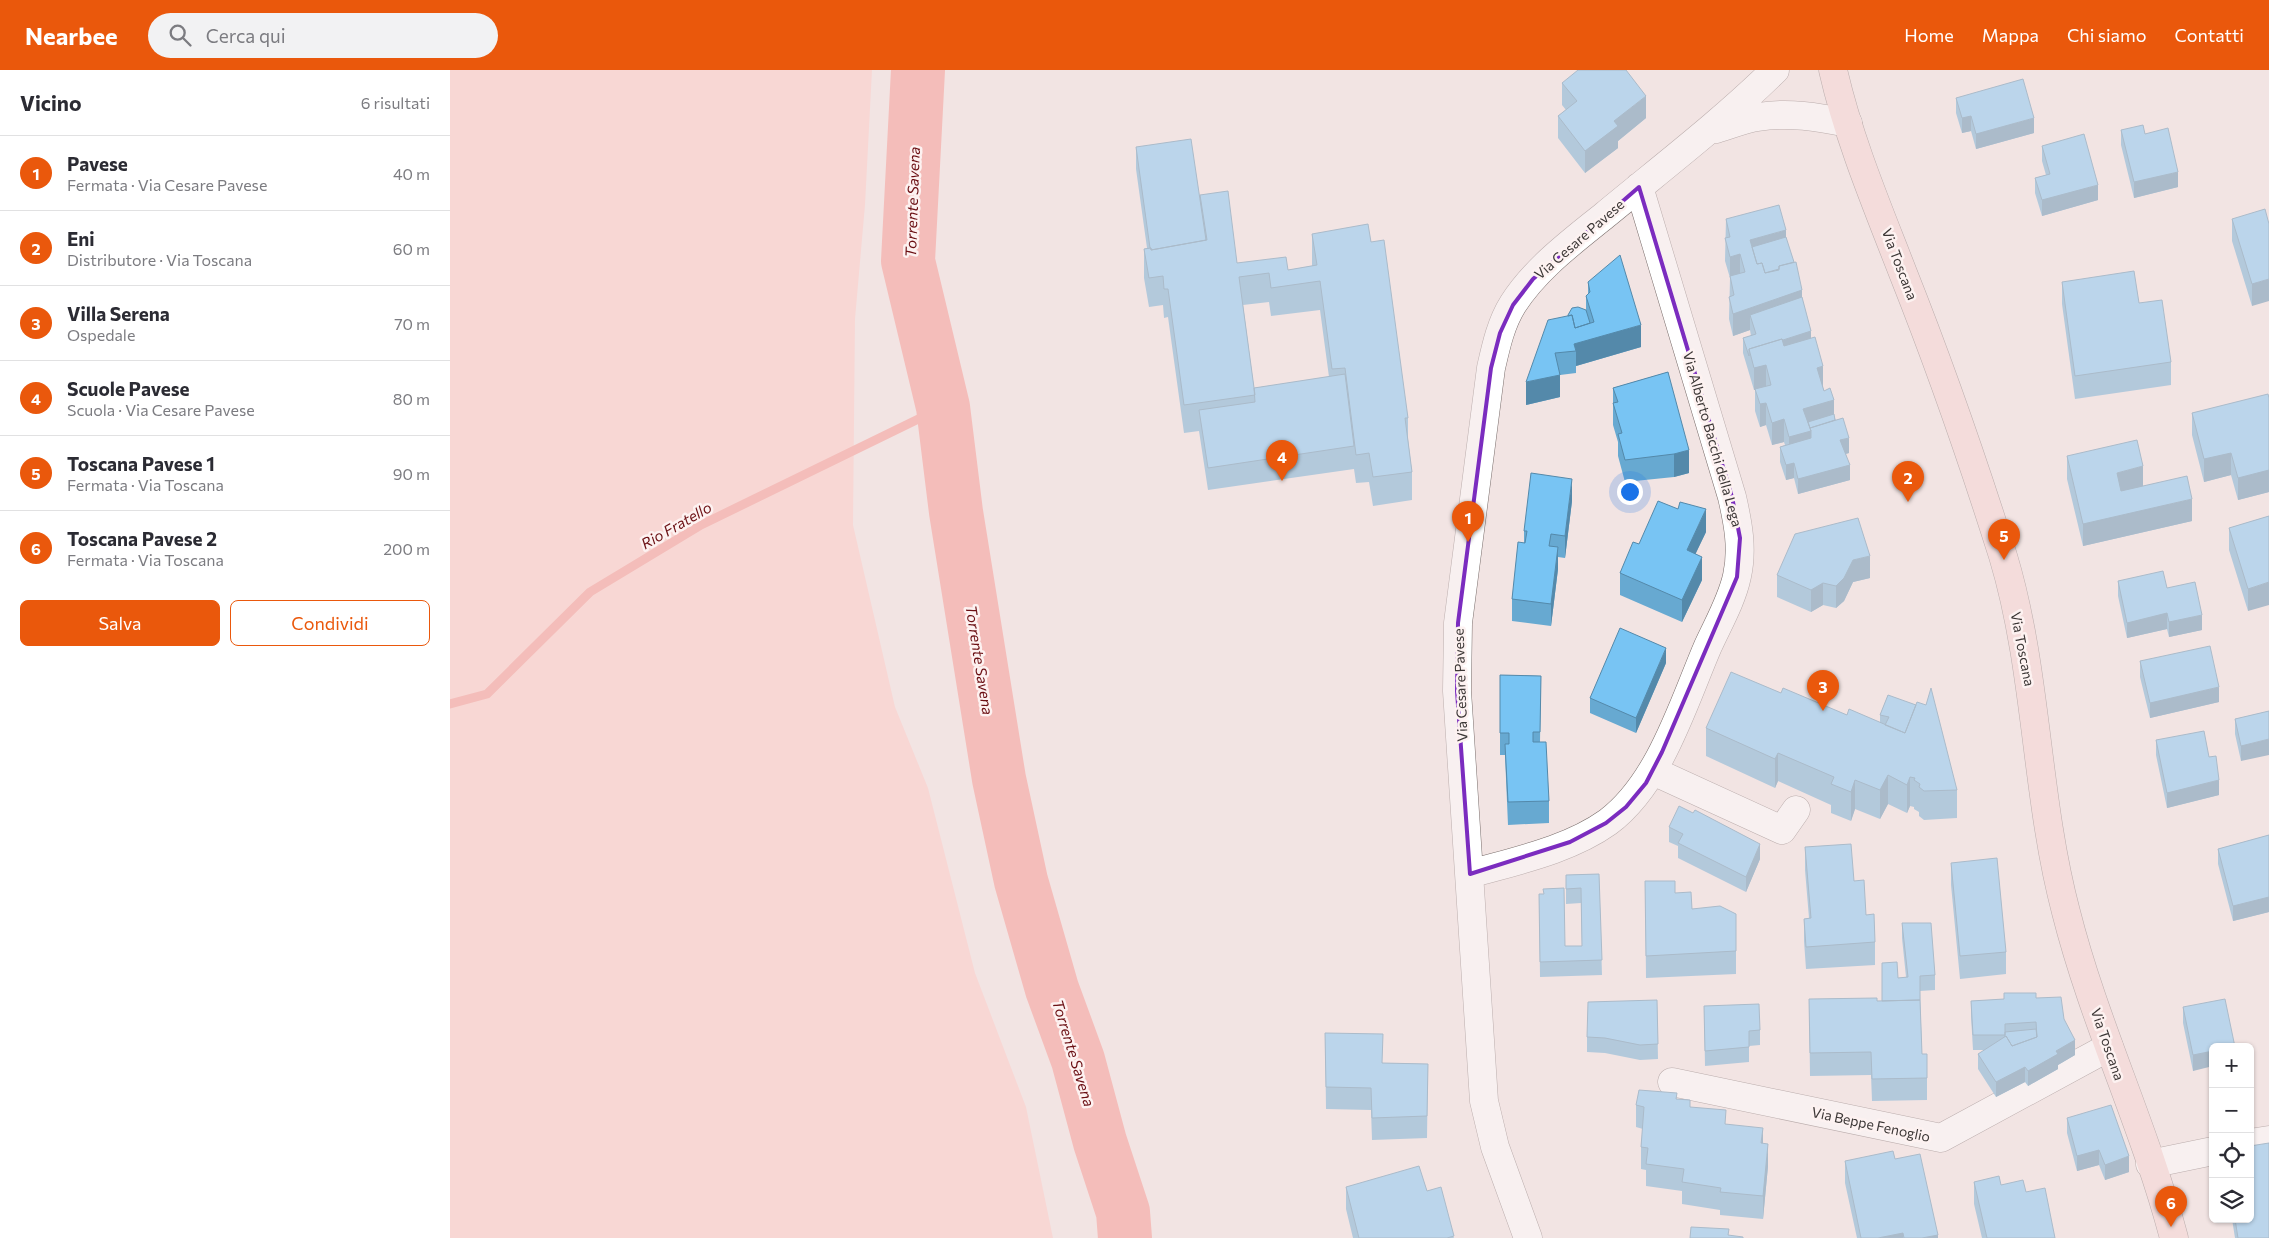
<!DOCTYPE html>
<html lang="it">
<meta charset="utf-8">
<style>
body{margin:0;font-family:Commissioner,sans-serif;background:#f2f2f3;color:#2b2b33}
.controls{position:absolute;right:15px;bottom:15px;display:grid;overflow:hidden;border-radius:8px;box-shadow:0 1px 4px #0004}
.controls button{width:45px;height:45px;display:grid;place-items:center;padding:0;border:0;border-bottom:1px solid #e1e1e2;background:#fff;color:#2b2b33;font:25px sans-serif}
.you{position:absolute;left:1179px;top:421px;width:18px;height:18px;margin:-12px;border:4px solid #fff;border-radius:50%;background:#1a73e8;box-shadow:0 0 0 8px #1a73e833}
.badge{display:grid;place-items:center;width:32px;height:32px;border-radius:50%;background:#ea580c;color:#fff;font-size:16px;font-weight:700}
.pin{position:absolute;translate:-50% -41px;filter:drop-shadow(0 1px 2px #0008)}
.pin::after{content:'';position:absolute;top:26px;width:18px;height:15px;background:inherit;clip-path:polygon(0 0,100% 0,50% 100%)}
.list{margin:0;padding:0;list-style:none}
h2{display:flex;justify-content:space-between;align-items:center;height:65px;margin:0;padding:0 20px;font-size:21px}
h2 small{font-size:16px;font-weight:400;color:#7c7c81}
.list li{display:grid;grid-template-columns:32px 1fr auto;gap:15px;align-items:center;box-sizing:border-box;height:75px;padding:0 20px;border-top:1px solid #e1e1e2}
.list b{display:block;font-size:19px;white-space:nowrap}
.list p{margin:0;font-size:16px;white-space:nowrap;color:#7c7c81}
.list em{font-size:16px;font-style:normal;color:#7c7c81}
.actions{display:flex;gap:10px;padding:15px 20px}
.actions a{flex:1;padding:11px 0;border:1px solid #ea580c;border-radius:8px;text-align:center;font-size:18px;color:#ea580c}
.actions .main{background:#ea580c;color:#fff}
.icon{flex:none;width:28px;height:28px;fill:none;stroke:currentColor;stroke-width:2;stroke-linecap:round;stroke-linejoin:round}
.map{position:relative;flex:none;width:1819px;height:1168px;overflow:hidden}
header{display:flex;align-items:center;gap:30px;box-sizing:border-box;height:70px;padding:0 25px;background:#ea580c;color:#fff}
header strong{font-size:24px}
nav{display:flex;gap:28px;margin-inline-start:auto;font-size:18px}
.search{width:350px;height:45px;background:#f2f2f3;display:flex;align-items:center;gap:12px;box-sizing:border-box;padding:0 18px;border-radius:28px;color:#7c7c81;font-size:19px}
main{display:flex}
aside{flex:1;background:#fff}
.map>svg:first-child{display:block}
.green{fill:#fec8c2}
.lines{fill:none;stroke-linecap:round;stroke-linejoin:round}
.stream{stroke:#f68f87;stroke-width:9}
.river{stroke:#f68f87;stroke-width:54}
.street-casing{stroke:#796d6b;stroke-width:29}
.secondary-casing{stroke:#796d6b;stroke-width:29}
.street{stroke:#fff;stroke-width:28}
.secondary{stroke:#f5d3d0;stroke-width:28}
.wall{fill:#67a9d1;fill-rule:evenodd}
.shaded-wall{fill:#5489aa}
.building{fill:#78c4f3;stroke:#5489aa}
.marked{fill:none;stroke:#7b2cbf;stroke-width:4;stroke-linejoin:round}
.labels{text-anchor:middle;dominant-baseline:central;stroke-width:5;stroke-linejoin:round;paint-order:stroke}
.street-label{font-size:14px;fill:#3c3736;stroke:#fdf2f1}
.water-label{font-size:15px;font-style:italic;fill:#6b0f13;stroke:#fdf2f1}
</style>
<header>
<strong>Nearbee</strong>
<div class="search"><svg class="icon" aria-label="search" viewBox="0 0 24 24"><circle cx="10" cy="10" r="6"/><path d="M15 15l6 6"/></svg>Cerca qui</div>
<nav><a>Home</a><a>Mappa</a><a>Chi siamo</a><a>Contatti</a></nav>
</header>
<main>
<aside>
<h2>Vicino<small>6 risultati</small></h2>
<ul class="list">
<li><span class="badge">1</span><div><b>Pavese</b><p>Fermata · Via Cesare Pavese</p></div><em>40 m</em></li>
<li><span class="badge">2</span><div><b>Eni</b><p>Distributore · Via Toscana</p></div><em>60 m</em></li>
<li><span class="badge">3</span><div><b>Villa Serena</b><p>Ospedale</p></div><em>70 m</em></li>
<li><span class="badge">4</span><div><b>Scuole Pavese</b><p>Scuola · Via Cesare Pavese</p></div><em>80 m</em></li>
<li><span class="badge">5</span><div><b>Toscana Pavese 1</b><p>Fermata · Via Toscana</p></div><em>90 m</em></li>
<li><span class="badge">6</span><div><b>Toscana Pavese 2</b><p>Fermata · Via Toscana</p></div><em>200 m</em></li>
</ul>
<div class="actions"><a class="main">Salva</a><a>Condividi</a></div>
</aside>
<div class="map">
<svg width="1819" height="1168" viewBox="0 0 1819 1168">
<rect width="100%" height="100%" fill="#f2e4e3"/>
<path class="green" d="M0 0H422L415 135 405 249 403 455 445 637 478 718 525 903 576 1037 603 1168H0Z"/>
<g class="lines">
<path class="stream" d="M0 634 37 624 140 522 251 455 493 337"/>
<path class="river" d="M468 0 458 191 493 337 506 442 549 709 571 811 602 919 628 990 650 1072 673 1142 675 1168"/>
<g class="street-casing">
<path id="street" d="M1266 59C1280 55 1294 49 1308 47 1339 42 1368 47 1398 53
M1203 701 1332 760 1346 740
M1020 804C1065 791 1119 780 1158 752 1210 713 1233 634 1258 576 1268 554 1282 530 1287 506 1293 479 1288 453 1282 427L1189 117
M1222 1012 1491 1068 1659 977
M1800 1073 1819 1070
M1700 1094 1763 1081
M1078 1168 1045 1077 1034 1031 1007 621 1008 553 1041 298C1046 276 1051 253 1063 234 1086 198 1123 171 1155 145 1213 97 1272 52 1325 0"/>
</g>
<g class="secondary-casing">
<path id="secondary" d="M1383 0C1399 70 1427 136 1453 203 1490 296 1523 391 1553 486 1588 602 1585 725 1616 842 1644 953 1695 1057 1724 1168"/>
</g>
<use href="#street" class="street"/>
<use href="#secondary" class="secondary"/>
</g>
<path class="wall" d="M1112 13 1196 48 1168 71V78L1135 103 1108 68V46L1116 40 1112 35Z
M1506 28 1584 63 1526 79 1521 61 1512 63 1506 43Z
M1671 60 1695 64 1728 117 1684 128 1671 75Z
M1592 76 1648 130 1592 146 1585 123V108L1596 105 1592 91Z
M686 77 750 132V125L787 193 838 200 862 196V164L921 172 958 348V369L962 402V430L923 436 919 412 906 413 904 399 758 420 749 361 734 363 718 247 714 248 713 235 699 237 694 208V179L697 178 686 99ZM819 232 821 246 870 240 879 307 804 318 793 235Z
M1276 149 1336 167 1352 227 1361 269 1373 318 1399 383 1396 384 1400 410 1348 424 1344 408 1336 410 1330 392V377L1335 375 1334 372 1322 375 1316 355 1310 357 1305 341V320H1304L1293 283V268L1301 266 1300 260 1283 266 1279 249 1280 208 1275 191Z
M1782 149 1819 154 1802 236 1782 171Z
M1138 212 1191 277 1126 296V303L1110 305V327L1076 335 1118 246 1136 240V226L1138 224Z
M1612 212 1721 292V315L1625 329 1612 234Z
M1218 302 1239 403 1224 407 1175 412 1168 386V372L1163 355V318Z
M1819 328V422L1788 430 1781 405 1754 412 1742 365V343Z
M1617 386 1693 416 1742 451 1633 476 1617 409Z
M1122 431 1115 488 1108 487V499L1101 556 1062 551V529L1074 473V461Z
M1819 446 1798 541 1779 480V458Z
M1256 462 1245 484 1252 510 1232 552 1170 525V503L1189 474Z
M1327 505 1420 508 1403 512 1394 531 1386 538 1373 535 1361 542 1327 527Z
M1668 511 1717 518 1752 560 1719 567 1717 559 1677 568 1668 526Z
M1690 591 1769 632 1700 648 1690 607Z
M1216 593 1186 663 1140 643V628Z
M1050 605 1091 606 1090 672 1099 731V753L1058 755 1055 685H1050Z
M1331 623 1397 645 1430 653V645L1438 625 1507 720V748L1474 750 1469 746V742L1464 739V737L1460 736 1457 743 1438 734 1430 749 1405 739 1401 751 1381 743V735L1328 711 1325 718 1256 686V658Z
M1819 641 1791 691 1785 664V649Z
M1706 670 1769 725 1717 738 1706 685Z
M1219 757 1310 789 1296 822 1228 788V776L1219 772Z
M1819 765V842L1783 851 1768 794V779Z
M1355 777 1404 811 1416 845 1425 872V895L1356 899 1354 871V849L1359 848 1355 800Z
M1501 793 1556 882V904L1510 909 1501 815Z
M1149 804 1152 905 1090 907 1089 824 1115 876H1132L1131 833 1116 834V805Z
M1195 811 1225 823 1242 839 1286 844V904L1196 908Z
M1452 853 1485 905V920L1470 921 1472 984 1477 1008V1030L1422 1031 1421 1005 1360 1006 1359 929 1432 931 1448 908 1456 907 1452 868Z
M1586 928 1614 949 1625 985 1608 995V999L1578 1016 1575 1012 1546 1027 1528 999V984L1535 980H1523L1521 946V931Z
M1207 930 1208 989 1190 990 1155 983 1137 982V967Z
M1254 936 1310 960V975L1299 976V992L1255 996Z
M1733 937 1785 977 1743 1001 1733 953Z
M875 963 933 993 978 994 977 1068 922 1070 921 1040 876 1039Z
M1227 1029 1240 1037 1313 1073 1318 1096 1313 1149 1270 1145V1140L1232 1134V1121L1196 1116V1100L1191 1099V1077L1193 1059 1186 1057V1035Z
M1617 1048 1679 1102 1655 1110 1649 1095 1627 1101 1617 1063Z
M1445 1089 1488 1168H1407L1395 1113V1091Z
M1524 1112 1551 1115 1576 1122 1605 1168H1532L1524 1134Z
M896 1117 977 1121 1004 1168H903L896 1139Z
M1782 1149H1800L1819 1168H1785Z"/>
<path class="shaded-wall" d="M1196 26V48L1168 71V78L1135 103V81L1164 51Z
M1521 46V61L1512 63V48Z
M1584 48V63L1526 79V64Z
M1728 102V117L1684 128V112Z
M1648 115V130L1592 146V130Z
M1336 160V182L1304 191 1300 170Z
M1290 184V206L1280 207V187Z
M1819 209V231L1802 236V214Z
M1352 220V242L1300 245V260L1283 266V244Z
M1191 255V277L1126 296V281L1124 274Z
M1361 261V276L1316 296V317L1304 320V298L1331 271Z
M1373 296V318L1367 320V298Z
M1110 305V327L1076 335V312Z
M1384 330V352L1356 361 1353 339Z
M1316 333V355L1310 357V334Z
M1334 349V372L1322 375V353Z
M1361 361V373L1339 389V367Z
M1399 368V383L1390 385V370Z
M1239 380V403L1224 407V384Z
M1781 383V405L1754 412V389Z
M1344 393V408L1336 410V395Z
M1400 395V410L1348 424V409Z
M1693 396V419L1667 425V403Z
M1819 400V422L1788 430V408Z
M1122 409V431L1115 488V466Z
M1742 429V451L1633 476V454Z
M1256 439V462L1237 502V480Z
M1108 477V499L1101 556V534Z
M1420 486V508L1403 512 1394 531 1386 538V516L1403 490Z
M1252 487V510L1232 552V530Z
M1819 512V535L1798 541V519Z
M1373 513V535L1361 542V520Z
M1717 543V559L1677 568V553Z
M1752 545V560L1719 567V552Z
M1216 578V593L1186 663V648Z
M1769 617V632L1700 648V633Z
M1819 669V685L1791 691V676Z
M1328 683V711L1325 718V689Z
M1438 705V734L1430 749V720Z
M1460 707V736L1457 743V715Z
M1405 710V739L1401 751V722Z
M1769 710V725L1717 738V723Z
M1310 774V789L1296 822V807Z
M1819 827V842L1783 851V836Z
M1625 970V985L1608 995V999L1578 1016V1001L1606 981Z
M1763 981V996L1743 1001V985Z
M1575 997V1012L1546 1027V1012Z
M1313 1058V1080L1311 1073Z
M1318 1074V1096L1313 1149V1126Z
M1649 1080V1095L1627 1101V1086Z
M1679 1086V1102L1655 1110V1095Z
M1453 1163V1168H1428Z
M1488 1165V1168H1472Z"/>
<path class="building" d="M1128 0H1176L1196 26 1164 51 1168 56 1135 81 1108 46 1127 31 1112 13Z
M1573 9 1584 48 1526 64 1521 46 1512 48 1506 28Z
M1693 55 1695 64 1718 58 1728 102 1684 112 1671 60Z
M1634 64 1648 115 1592 130 1585 108 1600 104 1592 76Z
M741 69 756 170 701 180V178H700L686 77Z
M778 121 787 193 836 187 838 200 867 195 862 164 918 154 921 172 934 170 958 348H955L962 402 923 407 919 383 906 385 895 298 882 299 870 211 821 218 819 203 789 207 805 325 734 335 718 219H714L713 206 699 208 694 179 701 178V180L757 170 750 125Z
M1329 135 1336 160 1300 170 1307 194 1312 193 1315 203 1329 199V196L1346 192 1352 220 1283 244 1279 227 1284 225 1280 206 1295 202 1290 184 1280 187 1275 168 1280 167 1276 149Z
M1815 139 1819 154V209L1802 214 1782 149Z
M1336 167 1344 192 1329 196V200L1315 203 1312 193 1307 194 1302 177Z
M1170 185 1191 255 1124 274 1126 281 1105 283 1110 305 1076 312 1098 250 1122 245 1125 258 1144 252 1136 226 1140 222 1138 212Z
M1684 201 1689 233 1712 230 1721 292 1625 306 1612 212Z
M1352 227 1361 261 1333 270 1332 269 1299 279V286L1293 268 1306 264 1300 245Z
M1128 237 1136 240 1140 253 1125 258 1122 245 1118 246V245L1122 238Z
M1365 267 1373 296 1367 298 1374 321 1380 318 1384 330 1353 339 1361 361 1339 367 1334 349 1322 353 1316 333 1310 334 1305 319 1321 315 1316 295 1304 298 1299 279 1332 269 1334 276Z
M1218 302 1239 380 1224 384 1175 390 1168 364 1172 363 1163 333 1168 332 1163 318Z
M895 304 904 376 758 398 749 340 805 332 804 318Z
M1818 324 1819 328V400L1788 408 1781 383 1754 389 1742 343Z
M1384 344 1385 350 1360 358 1358 352Z
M1393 348 1399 368 1390 370 1400 395 1348 409 1344 393 1336 395 1330 377 1361 368V361L1360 358Z
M1687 370 1693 396 1667 403 1671 421 1737 406 1742 429 1633 454 1617 386Z
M1081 403 1122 409 1115 466 1101 464 1099 476 1108 477 1101 534 1062 529 1068 472 1075 473 1077 461H1074Z
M1208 431 1228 439 1230 432 1256 439 1237 480 1252 487 1232 530 1170 503 1183 472 1189 474Z
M1819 446V512L1798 519 1779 458Z
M1408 448 1420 486 1403 490 1394 508 1386 516 1373 513 1361 520 1327 505 1345 464Z
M1713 501 1717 518 1745 512 1752 545 1719 552 1717 543 1677 553 1668 511Z
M1170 558 1216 578 1186 648 1140 628Z
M1760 576 1769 617 1700 633 1690 591Z
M1281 602 1331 623 1333 618 1397 645 1399 639 1455 663 1467 632 1476 635 1481 618 1507 720 1474 721 1469 717 1470 714 1464 710 1465 708 1460 707 1457 715 1438 705 1430 720 1405 710 1401 722 1381 714 1384 707 1328 683 1325 689 1256 658Z
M1050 605 1091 606 1090 662H1083V672H1096L1099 731 1058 732 1055 674H1059V663H1050Z
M1438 625 1466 635 1455 663 1435 655 1439 647 1430 645Z
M1819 641V669L1791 676 1785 649Z
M1754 661 1759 687 1766 686 1769 710 1717 723 1706 670Z
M1229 736 1243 743 1245 740 1310 774 1296 807 1228 773 1233 764 1219 757Z
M1819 765V827L1783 836 1768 779Z
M1401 774 1404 811 1414 810 1416 845 1424 844 1425 872 1356 877 1354 849 1361 848 1355 777Z
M1547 788 1556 882 1510 886 1501 793Z
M1149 804 1152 890 1090 892 1089 824H1094L1093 819 1114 818 1115 876H1132L1131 818 1116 819V805Z
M1195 811H1225V823L1241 822 1242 839 1270 836 1286 844V881L1196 886Z
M1452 853H1481L1485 905 1470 906V930L1432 931V893L1447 892 1448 908 1458 907Z
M1554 923H1586V928L1611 927 1614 949 1625 970 1606 981 1608 984 1578 1001 1575 997 1546 1012 1528 984 1556 966 1562 976 1587 967 1586 952 1555 954V965H1523L1521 931 1554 929Z
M1427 928V931L1470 930 1472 984H1477V1008L1422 1009 1421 982 1360 983 1359 929Z
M1775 929 1785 977H1763V981L1743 985 1733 937Z
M1207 930 1208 974 1190 975 1155 968 1137 967 1138 932Z
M1309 934 1310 960 1299 961V977L1255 981 1254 936Z
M1586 959 1587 967 1562 976 1556 966 1555 967V962Z
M875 963 933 964 932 993 978 994 977 1046 922 1048 921 1018 876 1017Z
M1189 1020 1227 1023 1226 1029 1240 1030V1037L1276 1040 1275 1054 1313 1058 1311 1073 1318 1074 1313 1126 1270 1122 1271 1118 1232 1112 1234 1099 1196 1094 1198 1078 1191 1077 1194 1037 1186 1035Z
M1661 1035 1679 1086 1655 1095 1649 1080 1627 1086 1617 1048Z
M1819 1073V1168H1788L1785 1149H1800V1076Z
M1443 1081 1445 1089 1470 1084 1488 1165 1472 1168H1454L1453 1163 1428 1168H1411L1395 1091Z
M969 1096 977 1121 991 1117 1004 1166 997 1168H909L896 1117Z
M1549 1106 1551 1115 1573 1110 1576 1122 1595 1118 1605 1168H1537L1524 1112Z
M1241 1157 1279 1159 1278 1165 1293 1167V1168H1240Z"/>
<path d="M0 0H1819V1168H0ZM1189 117 1282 427 1290 468 1287 507 1212 682 1196 713 1176 737 1156 753 1120 772 1020 804 1007 621 1008 553 1041 298 1050 263 1063 235 1083 209Z" fill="#f2e4e3" fill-opacity=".55" fill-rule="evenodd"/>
<path class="marked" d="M1189 117 1282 427 1290 468 1287 507 1212 682 1196 713 1176 737 1156 753 1120 772 1020 804 1007 621 1008 553 1041 298 1050 263 1063 235 1083 209Z"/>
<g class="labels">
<g class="street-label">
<text transform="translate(1129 169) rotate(-41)">Via Cesare Pavese</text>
<text transform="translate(1450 194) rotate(69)">Via Toscana</text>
<text transform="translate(1263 369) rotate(74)">Via Alberto Bacchi della Lega</text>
<text transform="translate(1573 579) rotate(79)">Via Toscana</text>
<text transform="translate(1010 615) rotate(-92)">Via Cesare Pavese</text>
<text transform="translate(1658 974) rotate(71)">Via Toscana</text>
<text transform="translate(1421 1054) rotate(12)">Via Beppe Fenoglio</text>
</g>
<g class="water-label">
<text transform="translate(462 132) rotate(-88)">Torrente Savena</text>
<text transform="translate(226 455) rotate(-30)">Rio Fratello</text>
<text transform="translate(530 590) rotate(81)">Torrente Savena</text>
<text transform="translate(624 983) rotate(73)">Torrente Savena</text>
</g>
</g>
</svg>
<div class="controls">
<button>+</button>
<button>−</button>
<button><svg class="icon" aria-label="locate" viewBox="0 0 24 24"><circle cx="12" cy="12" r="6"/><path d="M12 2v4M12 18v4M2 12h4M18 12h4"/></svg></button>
<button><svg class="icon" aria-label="layers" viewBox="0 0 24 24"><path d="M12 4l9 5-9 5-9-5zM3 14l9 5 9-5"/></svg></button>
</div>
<div class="you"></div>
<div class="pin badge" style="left:1018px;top:472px">1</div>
<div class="pin badge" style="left:1458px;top:432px">2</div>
<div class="pin badge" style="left:1373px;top:641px">3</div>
<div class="pin badge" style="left:832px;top:411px">4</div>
<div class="pin badge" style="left:1554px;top:490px">5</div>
<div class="pin badge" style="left:1721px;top:1157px">6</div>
</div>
</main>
